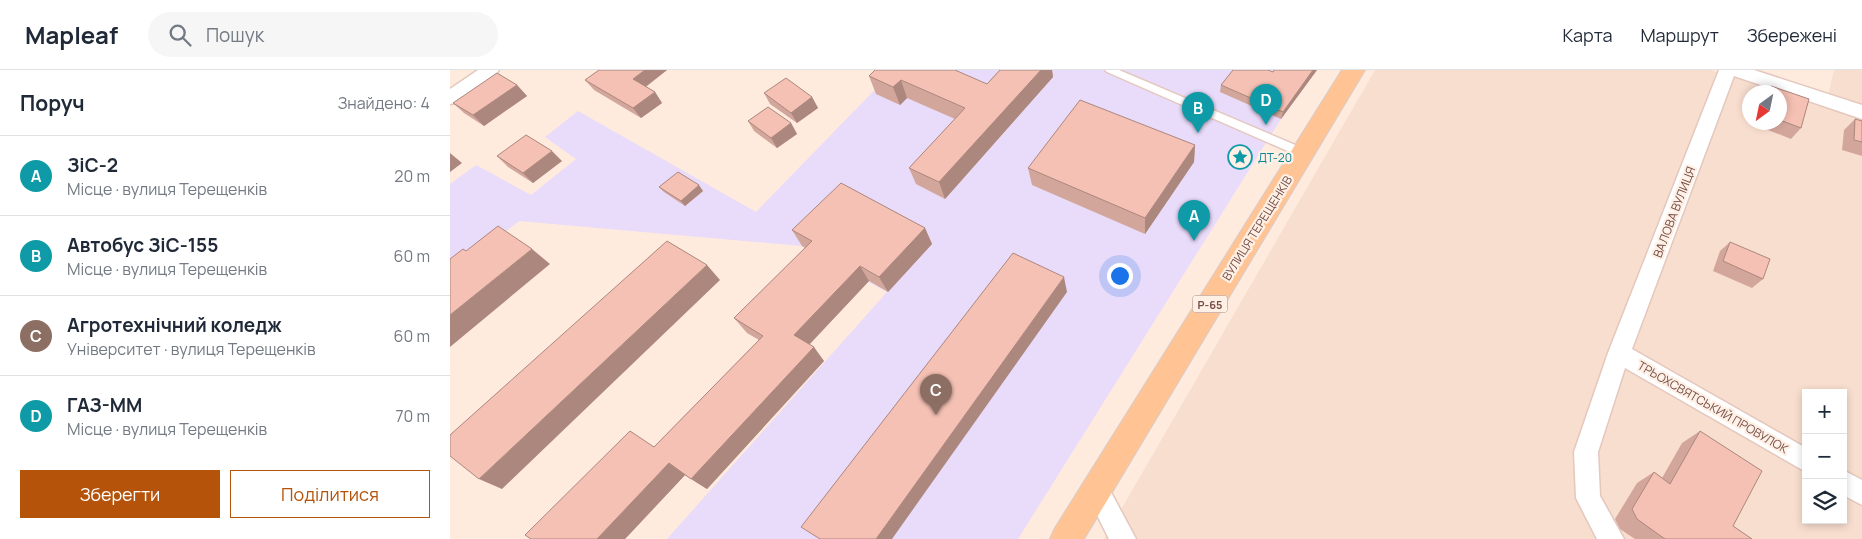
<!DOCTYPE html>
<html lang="uk">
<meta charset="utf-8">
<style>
body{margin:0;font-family:Manrope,sans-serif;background:#f6f6f7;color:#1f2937}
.controls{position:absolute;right:15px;bottom:15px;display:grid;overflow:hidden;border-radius:0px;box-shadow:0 2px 8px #0003}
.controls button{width:45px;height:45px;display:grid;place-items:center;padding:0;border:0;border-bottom:1px solid #e0e1e3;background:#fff;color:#1f2937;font:25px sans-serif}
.compass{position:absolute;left:1292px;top:15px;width:45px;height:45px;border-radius:50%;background:#fff;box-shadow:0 2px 8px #0003;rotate:213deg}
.you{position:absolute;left:669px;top:205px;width:18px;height:18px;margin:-12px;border:4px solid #fff;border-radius:50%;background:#1a73e8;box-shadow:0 0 0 8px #1a73e833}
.badge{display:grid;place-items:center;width:32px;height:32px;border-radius:50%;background:#b45309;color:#fff;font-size:16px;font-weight:700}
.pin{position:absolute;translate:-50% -41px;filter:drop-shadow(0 1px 2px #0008)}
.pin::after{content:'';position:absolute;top:26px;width:18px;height:15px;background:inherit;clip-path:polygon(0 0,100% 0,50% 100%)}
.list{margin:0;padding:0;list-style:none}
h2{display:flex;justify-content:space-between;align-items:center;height:65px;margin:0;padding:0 20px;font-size:21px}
h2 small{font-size:16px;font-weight:400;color:#747a83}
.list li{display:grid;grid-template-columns:32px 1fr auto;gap:15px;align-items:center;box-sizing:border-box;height:80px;padding:0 20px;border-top:1px solid #e0e1e3}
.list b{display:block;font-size:19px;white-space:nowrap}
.list p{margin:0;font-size:16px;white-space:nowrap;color:#747a83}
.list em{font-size:16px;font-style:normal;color:#747a83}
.actions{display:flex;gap:10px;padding:15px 20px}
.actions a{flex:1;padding:11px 0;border:1px solid #b45309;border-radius:0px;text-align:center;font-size:18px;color:#b45309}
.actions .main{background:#b45309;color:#fff}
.icon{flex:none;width:28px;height:28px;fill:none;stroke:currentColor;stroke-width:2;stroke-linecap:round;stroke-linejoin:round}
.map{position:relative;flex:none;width:1412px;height:469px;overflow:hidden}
header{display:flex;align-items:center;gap:30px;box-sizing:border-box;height:70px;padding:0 25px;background:#fff;border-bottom:1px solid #e0e1e3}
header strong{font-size:24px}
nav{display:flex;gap:28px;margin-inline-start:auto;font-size:18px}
.search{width:350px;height:45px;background:#f6f6f7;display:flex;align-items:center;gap:12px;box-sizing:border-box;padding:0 18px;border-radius:28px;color:#747a83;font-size:19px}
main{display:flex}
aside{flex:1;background:#fff}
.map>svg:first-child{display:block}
.residential{fill:#f8decf;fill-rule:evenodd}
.education{fill:#e9dbfa}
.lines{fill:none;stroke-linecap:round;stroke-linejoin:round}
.lane-casing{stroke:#e4c7bd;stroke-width:3}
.street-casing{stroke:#e4c7bd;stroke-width:3}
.primary-casing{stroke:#d8cdcb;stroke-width:2}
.lane{fill:#fff;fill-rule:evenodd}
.street{fill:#fff;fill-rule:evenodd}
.primary{fill:#ffc394;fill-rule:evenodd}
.wall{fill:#d3a69b}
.shaded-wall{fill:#ac877e}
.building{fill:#f5c1b4;stroke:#ac877e}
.labels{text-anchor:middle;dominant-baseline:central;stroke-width:4.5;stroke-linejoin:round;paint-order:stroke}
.shield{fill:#fff0e6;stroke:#9e7e75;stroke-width:1}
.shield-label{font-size:11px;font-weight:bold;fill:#754d45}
.culture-label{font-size:12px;fill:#0d838f;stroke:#fff0e6;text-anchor:start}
.street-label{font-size:12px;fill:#754d45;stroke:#fff0e6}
</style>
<header>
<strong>Mapleaf</strong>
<div class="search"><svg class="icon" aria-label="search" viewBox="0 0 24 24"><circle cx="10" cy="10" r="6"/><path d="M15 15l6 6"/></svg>Пошук</div>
<nav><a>Карта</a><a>Маршрут</a><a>Збережені</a></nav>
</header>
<main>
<aside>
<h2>Поруч<small>Знайдено: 4</small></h2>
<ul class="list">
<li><span class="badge" style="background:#0f9aa8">A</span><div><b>ЗіС-2</b><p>Місце · вулиця Терещенків</p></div><em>20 m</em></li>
<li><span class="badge" style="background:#0f9aa8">B</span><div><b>Автобус ЗіС-155</b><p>Місце · вулиця Терещенків</p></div><em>60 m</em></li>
<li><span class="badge" style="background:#8d6e63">C</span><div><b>Агротехнічний коледж</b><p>Університет · вулиця Терещенків</p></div><em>60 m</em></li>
<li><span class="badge" style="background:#0f9aa8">D</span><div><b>ГАЗ-ММ</b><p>Місце · вулиця Терещенків</p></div><em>70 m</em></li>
</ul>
<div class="actions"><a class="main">Зберегти</a><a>Поділитися</a></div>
</aside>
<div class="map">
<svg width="1412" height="469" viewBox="0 0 1412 469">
<rect width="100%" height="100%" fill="#feebde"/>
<path class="residential" d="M925 0H1261L1328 22H1300V52H1330V23L1375 38 1384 0H1412V469H654ZM1356 323H1393V450H1356Z"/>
<path class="education" d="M444 0H867L831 49 568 469H217L437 222 352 176 69 151 0 207V114L26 95 81 125 126 89 95 67 128 41 306 142Z"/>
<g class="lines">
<g class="lane-casing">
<path id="lane" d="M655 0H669L857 80 858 83 853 87 849 86 657 2Z"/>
</g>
<g class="street-casing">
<path id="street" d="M28 0H49L46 4 6 33 0 34V19Z
M1269 0H1304L1412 35V49L1284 6 1182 279 1356 378V402L1175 298 1148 382 1150 426 1174 469H1147L1126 428 1124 382 1158 283Z
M1393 400 1412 410V435L1393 425Z
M646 407 655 411 686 469H659L634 419 637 411Z"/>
</g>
<g class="primary-casing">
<path id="primary" d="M892 0H915L634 469H600L605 458Z"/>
</g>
<use href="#lane" class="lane"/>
<use href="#street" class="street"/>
<use href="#primary" class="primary"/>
</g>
<path class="wall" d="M149 0H217L196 17 205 22 212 33 191 48 144 20 135 10Z
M550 0H602L603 7 495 129 466 114 459 98 505 49 457 28 450 35 426 24 419 6 537 14Z
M867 0 831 49 770 22 771 15 823 2Z
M67 15 77 26 34 56 14 43 3 33Z
M1321 16 1359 29 1351 58 1341 69 1303 54V52H1330V22H1316Z
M314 23 362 27 368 38 347 53 320 34Z
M1405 49 1412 51V86L1392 80 1394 60Z
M298 51 341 53 347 64 327 78 304 61Z
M745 75 744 92 695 164 582 115 578 98Z
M47 86 112 91 83 113 58 97Z
M209 117 253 121 235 136 214 122Z
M475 158 482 174 438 222 419 211 359 275 374 291 257 419 235 405 175 469H81L204 377 309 270 297 263 284 248 355 178 352 176 342 160Z
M1280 172 1313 209 1302 218 1263 201 1270 181Z
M1250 361 1283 456 1302 469H1185L1170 459 1165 449 1187 413 1204 402 1212 408 1232 373Z"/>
<path class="shaded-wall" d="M195 0H217L191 20 183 9Z
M591 0H602L603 7 495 129 489 112Z
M863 0H867L831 49 833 42Z
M451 10 457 28 450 35 443 17Z
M67 15 77 26 34 56 23 45Z
M205 22 212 33 191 48 183 38Z
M362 27 368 38 347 53 341 43Z
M341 53 347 64 327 78 321 68Z
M745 75 744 92 695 164V148Z
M102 81 112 91 83 113 73 103Z
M0 83 12 93 0 102Z
M249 115 253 121 235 136 231 131Z
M475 158 482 174 438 222 429 207Z
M82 179 100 194 0 277V245Z
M257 195 270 210 52 419 29 409Z
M410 196 419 211 355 279 344 265Z
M614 207 617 222 442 469H426Z
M364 277 374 291 257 419 241 409Z
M219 393 236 404 175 469H147Z"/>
<path class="building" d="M149 0H195L183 9 205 22 183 38 135 10Z
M425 0H505L537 14 550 0H591L489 112 459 98 515 38 451 10 443 17 419 6Z
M783 0H818L823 2 824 0H863L833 42 771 15Z
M47 3 67 15 23 45 3 33Z
M336 8 362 27 341 43 314 23Z
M1321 16 1359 29 1351 58 1330 50V22H1319Z
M630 30 745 75 695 148 578 98Z
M318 37 341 53 321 68 298 51Z
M1405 49 1412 51V72L1404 70Z
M76 65 102 81 73 103 47 86Z
M228 102 249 115 231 131 209 117Z
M391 113 475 158 429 207 410 196 344 265 364 277 241 409 219 393 147 469H81L75 465 180 361 204 377 313 266 284 248 362 171 342 160Z
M48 156 82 179 0 245V189L13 179 16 181Z
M217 171 257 195 29 409 0 386V365Z
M1280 172 1320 189 1313 209 1273 191Z
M563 183 614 207 426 469H370L351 457Z
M1250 361 1312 401 1283 456 1302 469H1215L1187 449 1182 439 1204 402 1220 414Z"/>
<defs>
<g id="sight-ring" transform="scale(1.25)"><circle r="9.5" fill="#fff0e6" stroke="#0f9aa8" stroke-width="1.5"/><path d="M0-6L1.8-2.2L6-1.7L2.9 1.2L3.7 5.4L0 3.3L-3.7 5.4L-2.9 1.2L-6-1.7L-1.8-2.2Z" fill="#0f9aa8"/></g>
</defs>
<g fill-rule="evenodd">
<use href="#sight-ring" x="790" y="87"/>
</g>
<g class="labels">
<rect class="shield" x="742.5" y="225.5" width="35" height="17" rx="4"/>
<g class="shield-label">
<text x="760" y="234">Р-65</text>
</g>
<g class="culture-label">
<text x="808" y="87">ДТ-20</text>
</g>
<g class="street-label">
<text transform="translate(1224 142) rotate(-69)">ВАЛОВА ВУЛИЦЯ</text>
<text transform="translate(807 158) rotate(-58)">ВУЛИЦЯ ТЕРЕЩЕНКІВ</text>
<text transform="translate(1263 337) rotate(30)">ТРЬОХСВЯТСЬКИЙ ПРОВУЛОК</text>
</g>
</g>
</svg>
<div class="controls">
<button>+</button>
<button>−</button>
<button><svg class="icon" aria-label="layers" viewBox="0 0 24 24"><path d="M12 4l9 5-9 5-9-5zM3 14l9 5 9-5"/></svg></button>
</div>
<svg class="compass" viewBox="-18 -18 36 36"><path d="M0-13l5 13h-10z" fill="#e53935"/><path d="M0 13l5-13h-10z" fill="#747a83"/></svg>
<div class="you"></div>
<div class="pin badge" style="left:744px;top:171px;background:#0f9aa8">A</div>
<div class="pin badge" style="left:748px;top:63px;background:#0f9aa8">B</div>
<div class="pin badge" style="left:486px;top:345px;background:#8d6e63">C</div>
<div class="pin badge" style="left:816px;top:55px;background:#0f9aa8">D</div>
</div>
</main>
